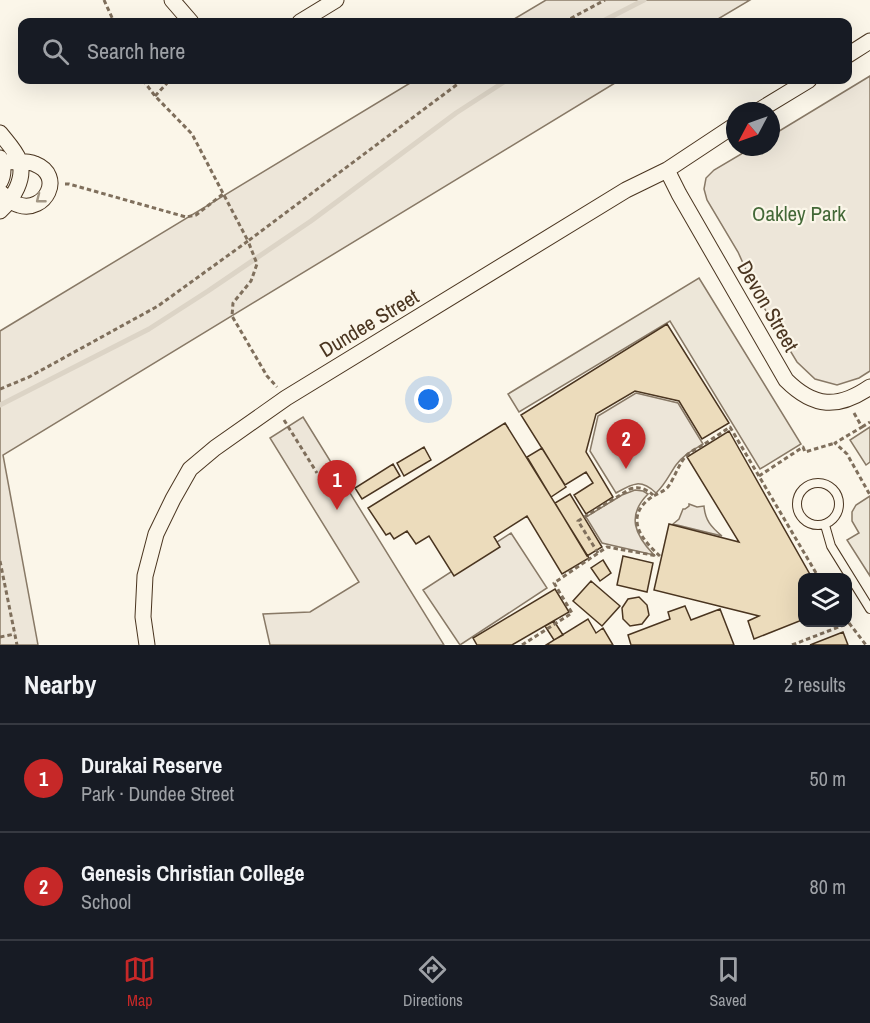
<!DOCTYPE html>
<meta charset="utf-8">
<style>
body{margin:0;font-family:"Archivo Narrow",sans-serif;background:#20242c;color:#f1f3f6}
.controls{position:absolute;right:18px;bottom:18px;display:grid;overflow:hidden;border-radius:12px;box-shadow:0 6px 24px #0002}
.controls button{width:54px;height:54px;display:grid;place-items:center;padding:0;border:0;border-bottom:2px solid #363941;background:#171b24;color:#f1f3f6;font:30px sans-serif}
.compass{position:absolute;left:726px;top:102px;width:54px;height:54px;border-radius:50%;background:#171b24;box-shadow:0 6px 24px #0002;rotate:229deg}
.you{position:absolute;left:429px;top:400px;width:21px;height:21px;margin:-15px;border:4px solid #fff;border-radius:50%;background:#1a73e8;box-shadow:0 0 0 9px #1a73e833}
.badge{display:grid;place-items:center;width:39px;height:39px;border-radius:50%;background:#c62828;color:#fff;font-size:20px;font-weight:700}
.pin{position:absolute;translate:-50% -50px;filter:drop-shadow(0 2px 3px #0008)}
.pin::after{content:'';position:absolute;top:32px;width:21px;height:18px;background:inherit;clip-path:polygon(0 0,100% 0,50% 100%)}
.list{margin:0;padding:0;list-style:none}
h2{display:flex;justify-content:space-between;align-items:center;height:78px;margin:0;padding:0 24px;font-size:26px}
h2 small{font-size:20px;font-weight:400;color:#9ea1a6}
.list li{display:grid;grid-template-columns:39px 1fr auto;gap:18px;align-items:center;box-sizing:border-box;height:108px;padding:0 24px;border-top:2px solid #363941}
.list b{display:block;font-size:22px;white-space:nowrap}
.list p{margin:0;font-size:20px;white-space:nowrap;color:#9ea1a6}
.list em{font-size:20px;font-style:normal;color:#9ea1a6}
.icon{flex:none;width:33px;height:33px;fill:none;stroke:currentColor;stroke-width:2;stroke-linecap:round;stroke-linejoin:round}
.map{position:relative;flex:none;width:870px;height:645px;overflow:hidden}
.search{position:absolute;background:#171b24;box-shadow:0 6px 24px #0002;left:18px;right:18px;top:18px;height:66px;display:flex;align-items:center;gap:15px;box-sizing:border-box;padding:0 21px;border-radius:12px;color:#9ea1a6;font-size:22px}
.sheet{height:294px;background:#171b24}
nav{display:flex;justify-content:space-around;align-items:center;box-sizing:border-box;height:84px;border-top:2px solid #363941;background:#171b24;font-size:16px;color:#9ea1a6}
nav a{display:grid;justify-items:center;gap:3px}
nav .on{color:#c62828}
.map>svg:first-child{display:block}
.green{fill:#ede6d9;stroke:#887966;stroke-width:1.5}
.parking{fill:#ede7d9;stroke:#887966;stroke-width:1.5}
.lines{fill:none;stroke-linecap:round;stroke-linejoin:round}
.stream{stroke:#dcd4c6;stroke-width:5}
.building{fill:#ecdcbc;stroke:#4a3520;stroke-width:1.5}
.service-casing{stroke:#4a3520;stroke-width:10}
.minor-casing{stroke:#4a3520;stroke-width:17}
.path{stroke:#7f6f5c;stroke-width:3;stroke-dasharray:4.5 3;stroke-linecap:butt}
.service{stroke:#fbf6e9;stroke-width:8}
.minor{stroke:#fbf6e9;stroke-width:15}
.oneway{stroke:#a29684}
.labels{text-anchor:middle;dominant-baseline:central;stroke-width:4.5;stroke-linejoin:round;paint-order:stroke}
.park-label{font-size:21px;fill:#436837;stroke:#fbf6e9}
.street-label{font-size:21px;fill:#4a3520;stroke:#fbf6e9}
</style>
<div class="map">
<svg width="870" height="645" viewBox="0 0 870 645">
<rect width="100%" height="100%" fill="#fbf6e9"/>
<path class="green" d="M546 0H750L713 22H509Z
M870 76V371L859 378 837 385 815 379 797 362 760 301 738 252 707 200 704 189 706 178 714 170 753 147H771V136Z
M415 80H620L3 455 38 645H0V331Z
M636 393 678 403 703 444C693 450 683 455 676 465 669 475 665 485 656 493 640 478 632 484 616 493L590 451 598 416Z
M303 417 444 645H270L263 614 310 612 359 582 270 438Z
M635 490 643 491 648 494C626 516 635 535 654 555L602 543 586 517 622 495Z
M689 504 697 507 704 506C705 520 711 527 722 536L673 524 679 519 683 509H685L689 506Z
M511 533 547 588 460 645 423 590Z"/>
<path class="parking" d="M699 278 801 444 760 469 670 321 519 412 508 394Z
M870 427V462L866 465 850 440Z
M870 496V576L847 540 859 533 852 521V512L856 505Z"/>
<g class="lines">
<path class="stream" d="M601 22 644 0
M0 405 149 329 208 291 311 221 456 113 507 80"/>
</g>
<path class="building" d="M667 324 729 423 702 439 679 401 635 391 596 414 586 452 613 497 586 514 574 495 593 483 586 472 565 485 521 415Z
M505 423 589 558 562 574 527 516 494 537 500 547 454 576 429 536 416 544 407 531 394 539 390 533 386 535 368 508Z
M729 431 812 578H802V620L754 639 748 621 759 616 654 590 669 524 739 542 687 457Z
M424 447 431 460 404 476 397 463Z
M542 448 566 487 551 497 527 457Z
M393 464 400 476 362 499 355 488Z
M570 494 602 547 587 556 555 503Z
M623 556 653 563 647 592 617 585Z
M603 560 611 573 600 581 591 568Z
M591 581 620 606 602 626 573 601Z
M555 589 569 612 512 645H477L473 638Z
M639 597 647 605 649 615 642 624 630 626 623 619 622 608 628 599Z
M685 606 691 620 720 609 734 645H631L628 635 670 619 668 612Z
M588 619 596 633 603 628 613 645H546Z
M554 621 563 635 554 640 545 626Z
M843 632 848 645H810Z"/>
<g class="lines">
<g class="service-casing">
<path id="service" d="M797 504a21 21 0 1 1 42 0a21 21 0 1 1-42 0Z
M825 525 831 546 870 609"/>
</g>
<g class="minor-casing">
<path id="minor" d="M172 0 191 22
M300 22 336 0
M848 55 870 41
M758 111 809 80
M0 133C7 142 15 150 19 160 26 178 13 199 0 211
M0 158C4 165 4 174 0 182
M667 170 679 194 786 380C814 408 838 409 870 387
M0 192C6 197 11 203 19 205 45 213 65 176 35 164 26 160 12 162 2 162
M147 645 143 617 145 576 156 534 173 499 190 469 215 448 286 398 626 190 667 170 735 125"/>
</g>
<path class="path" d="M104 0 114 22
M564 22 605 0
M143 80 155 96 192 134 248 241 463 80
M155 96 170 80
M65 184H69L186 217 196 215 223 194
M0 389 29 377 158 306 248 241 257 264 251 281 233 303 232 316 267 376 277 387
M854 413 862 427 835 443 847 454 870 495
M284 420 317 473
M862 427 870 422
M759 476 803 447 805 452 835 443
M598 553 578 521 630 489C640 486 646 489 653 495
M660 556C643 541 624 519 649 499 655 494 662 493 668 487 675 477 679 463 687 455 691 451 698 448 703 445 712 439 721 433 730 427L819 578
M0 561 17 645
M849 623 866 645
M0 637 15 634
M522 645 572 613 554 583 607 547 658 556
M792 645 849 623"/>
<use href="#service" class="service"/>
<use href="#minor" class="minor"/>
</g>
<defs><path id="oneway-chevron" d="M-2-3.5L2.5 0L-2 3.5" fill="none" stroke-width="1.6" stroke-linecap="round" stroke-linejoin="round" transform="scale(1.5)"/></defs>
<use class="oneway" href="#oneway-chevron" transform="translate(40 199) rotate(142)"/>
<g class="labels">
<g class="park-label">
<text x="799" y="213">Oakley Park</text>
</g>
<g class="street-label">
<text transform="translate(768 306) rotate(60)">Devon Street</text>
<text transform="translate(369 323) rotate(-31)">Dundee Street</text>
</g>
</g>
</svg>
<div class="controls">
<button><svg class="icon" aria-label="layers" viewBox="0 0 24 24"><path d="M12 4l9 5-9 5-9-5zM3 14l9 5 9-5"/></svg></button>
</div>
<svg class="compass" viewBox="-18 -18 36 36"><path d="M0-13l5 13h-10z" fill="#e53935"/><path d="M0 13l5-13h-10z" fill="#9ea1a6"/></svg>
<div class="you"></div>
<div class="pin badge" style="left:337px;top:510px">1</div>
<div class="pin badge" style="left:626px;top:469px">2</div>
<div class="search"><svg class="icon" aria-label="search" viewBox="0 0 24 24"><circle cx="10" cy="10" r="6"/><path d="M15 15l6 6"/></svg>Search here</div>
</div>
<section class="sheet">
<h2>Nearby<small>2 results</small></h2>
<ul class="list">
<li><span class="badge">1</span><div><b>Durakai Reserve</b><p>Park · Dundee Street</p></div><em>50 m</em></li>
<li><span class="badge">2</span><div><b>Genesis Christian College</b><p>School</p></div><em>80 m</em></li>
</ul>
</section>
<nav>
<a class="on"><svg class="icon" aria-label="map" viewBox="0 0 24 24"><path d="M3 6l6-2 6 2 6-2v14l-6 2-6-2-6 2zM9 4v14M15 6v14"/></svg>Map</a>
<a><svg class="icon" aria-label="directions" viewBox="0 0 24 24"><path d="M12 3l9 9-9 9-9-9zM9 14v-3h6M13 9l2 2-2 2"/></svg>Directions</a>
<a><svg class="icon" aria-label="saved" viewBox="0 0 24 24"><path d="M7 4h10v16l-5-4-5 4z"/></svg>Saved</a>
</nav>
